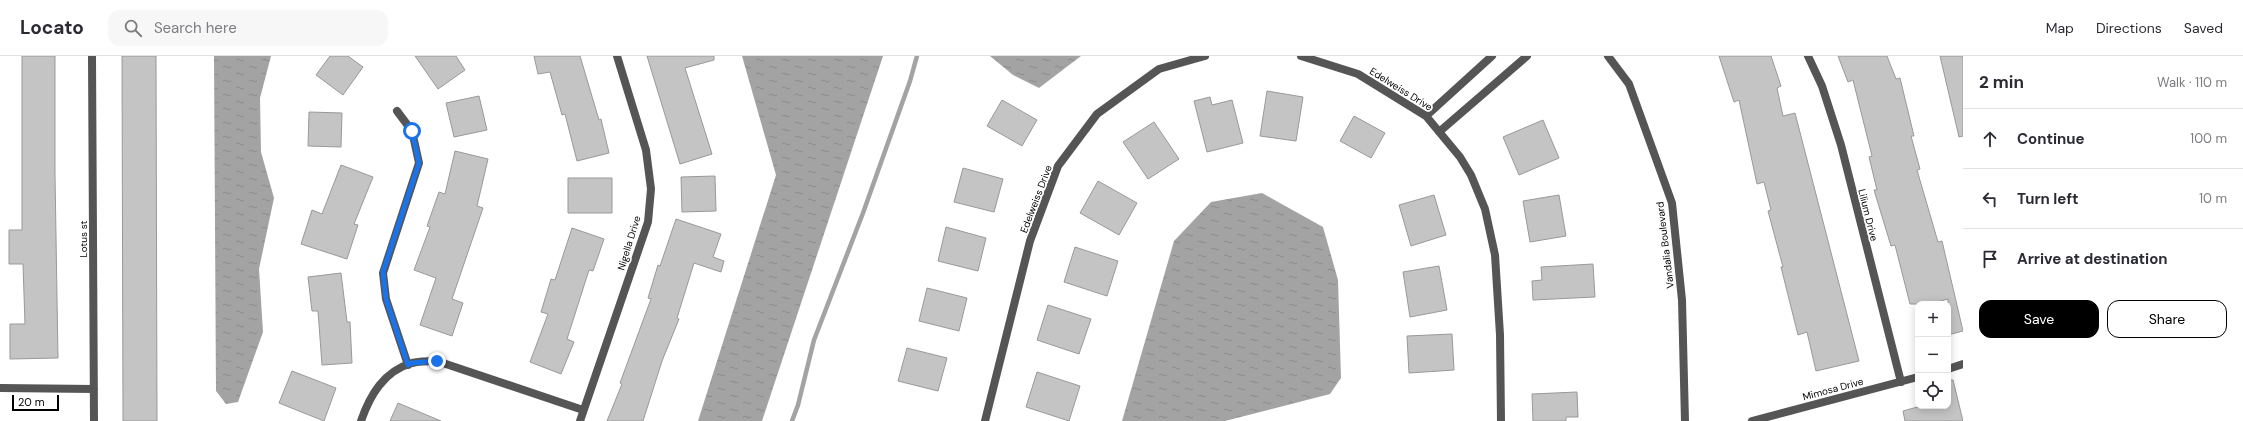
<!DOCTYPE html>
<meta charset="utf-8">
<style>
body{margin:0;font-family:"DM Sans",sans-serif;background:#f7f7f7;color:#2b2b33}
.controls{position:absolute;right:12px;bottom:12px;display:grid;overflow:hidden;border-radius:8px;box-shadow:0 2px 10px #0003}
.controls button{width:36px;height:36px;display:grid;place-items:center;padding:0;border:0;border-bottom:1px solid #e1e1e2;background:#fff;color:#2b2b33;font:20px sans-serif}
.scale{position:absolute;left:12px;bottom:10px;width:47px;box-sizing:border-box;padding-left:4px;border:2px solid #000;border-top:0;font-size:11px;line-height:14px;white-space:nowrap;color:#000;-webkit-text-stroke:3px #fff;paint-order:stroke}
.stop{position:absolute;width:12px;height:12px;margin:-9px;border:3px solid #1a73e8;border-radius:50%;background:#fff}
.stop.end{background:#1a73e8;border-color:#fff;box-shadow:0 1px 4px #0008}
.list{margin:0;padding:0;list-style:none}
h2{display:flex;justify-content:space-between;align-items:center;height:52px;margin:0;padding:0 16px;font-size:17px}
h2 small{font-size:13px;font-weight:400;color:#7c7c81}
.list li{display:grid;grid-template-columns:26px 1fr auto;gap:12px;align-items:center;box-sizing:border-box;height:60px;padding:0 16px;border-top:1px solid #e1e1e2}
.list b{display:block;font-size:15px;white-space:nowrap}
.list em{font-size:13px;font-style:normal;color:#7c7c81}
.actions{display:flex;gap:8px;padding:12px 16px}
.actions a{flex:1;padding:9px 0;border:1px solid #000;border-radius:12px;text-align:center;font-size:14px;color:#000}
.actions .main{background:#000;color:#fff}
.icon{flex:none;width:22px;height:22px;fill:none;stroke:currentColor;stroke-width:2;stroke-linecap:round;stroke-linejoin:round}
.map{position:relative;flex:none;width:1963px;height:365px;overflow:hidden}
header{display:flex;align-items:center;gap:24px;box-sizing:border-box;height:56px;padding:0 20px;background:#fff;border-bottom:1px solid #e1e1e2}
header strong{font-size:19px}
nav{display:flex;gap:22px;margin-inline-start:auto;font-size:14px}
.search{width:280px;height:36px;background:#f7f7f7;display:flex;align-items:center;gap:10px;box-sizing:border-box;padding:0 14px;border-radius:12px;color:#7c7c81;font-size:15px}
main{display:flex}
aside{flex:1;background:#fff}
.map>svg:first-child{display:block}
.water{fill:url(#water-ripples)}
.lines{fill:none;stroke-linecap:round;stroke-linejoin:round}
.stream{stroke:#a3a3a3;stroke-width:4.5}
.building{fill:#c4c4c4;stroke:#999}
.minor{stroke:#555;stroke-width:8}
.tertiary{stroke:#555;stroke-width:8}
.route{stroke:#1a73e8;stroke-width:5}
.labels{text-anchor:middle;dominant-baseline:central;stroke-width:3.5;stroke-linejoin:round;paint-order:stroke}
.street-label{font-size:10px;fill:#000;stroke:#fff}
</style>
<header>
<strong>Locato</strong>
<div class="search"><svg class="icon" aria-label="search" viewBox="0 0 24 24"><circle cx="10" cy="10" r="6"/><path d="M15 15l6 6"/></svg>Search here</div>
<nav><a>Map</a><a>Directions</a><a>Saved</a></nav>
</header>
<main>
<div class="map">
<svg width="1963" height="365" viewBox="0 0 1963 365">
<defs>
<pattern id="water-ripples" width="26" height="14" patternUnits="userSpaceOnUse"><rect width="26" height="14" fill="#a3a3a3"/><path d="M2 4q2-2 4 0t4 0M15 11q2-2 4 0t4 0" fill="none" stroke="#8b8b8b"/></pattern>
</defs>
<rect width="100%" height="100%" fill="#fff"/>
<path class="water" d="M214 0H271L260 42 261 96 274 142 259 213 263 276 238 346 226 348 216 335Z
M742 0H883L762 365H698L776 119Z
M990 0H1081L1039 32 1013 19Z
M1262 137 1323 171 1338 224 1341 322 1330 338 1225 365H1122L1174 185 1211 146Z"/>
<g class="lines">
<path class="stream" d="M792 365 798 349 814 284 863 157 910 25 917 0"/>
</g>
<path class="building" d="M22 0H55V119L58 302 10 303V268H25L23 208H9V174H22Z
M122 0H156L157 365H123Z
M330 0H348L363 11 343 39 316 19Z
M415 0H456L465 14 438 33Z
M534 0H580L599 64 601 63 609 97 577 105 565 58 562 59 550 16 538 18Z
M647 0H714V4L685 12 712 98 680 108Z
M1719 0H1771L1781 30 1777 32 1783 60 1795 57 1859 305 1816 315 1807 276 1798 279 1781 211H1783L1768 155 1771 154 1764 126 1757 128 1739 44 1734 46Z
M1838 0H1887L1896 23 1900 22 1914 80H1911L1920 113 1917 114 1938 186 1942 185 1963 275 1948 279V243L1929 248H1910L1895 189 1891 190 1874 134H1877L1869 101 1872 100 1853 24 1848 26Z
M1940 0H1963V80L1959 81Z
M1267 35 1303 41 1296 85 1260 80Z
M479 40 487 74 454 81 446 47Z
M1210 41 1212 49 1232 44 1243 87 1207 96 1194 45Z
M1002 44 1037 64 1022 90 987 70Z
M309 56 342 57 341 91 308 90Z
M1354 60 1385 77 1371 102 1340 85Z
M1543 64 1559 102 1519 119 1503 81Z
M1154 66 1179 103 1148 123 1123 86Z
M455 95 488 103 477 150 483 152 452 243 463 247 452 280 420 269 436 222 414 214 430 171 427 170 439 136 445 138Z
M341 109 373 121 354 168 358 169 347 203 301 188 312 154 322 158Z
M963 112 1003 123 994 156 954 146Z
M715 120 716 155 682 156 681 121Z
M568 122H612V157H568Z
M1098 125 1137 147 1119 179 1080 157Z
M1434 139 1446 179 1411 190 1399 149Z
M1559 139 1566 180 1530 186 1523 145Z
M676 163 721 178 713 201 724 205 721 216 694 207 677 262 679 263 662 305 643 365H607L622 328 620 327 651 243 648 242 658 209 660 210Z
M946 171 986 182 978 215 938 205Z
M572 172 604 183 593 215 589 214 567 283 574 286 561 318 530 306 548 258 541 256 551 223 555 224Z
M1075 191 1118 205 1107 240 1064 226Z
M1593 208 1595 241 1533 244 1532 225 1542 224 1541 211Z
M1439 210 1447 254 1410 261 1403 216Z
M341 217 347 266H350L352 307 322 309 318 255H312L308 221Z
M927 232 967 242 959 275 919 265Z
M1048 249 1091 263 1079 298 1037 284Z
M1452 278 1454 314 1409 317 1407 280Z
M907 292 947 302 938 335 898 325Z
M292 315 336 332 324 365 279 347Z
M1037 316 1080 330 1069 365 1026 351Z
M1948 324H1953L1963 365H1905L1903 355 1921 350H1948Z
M1577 336 1578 361H1566V365H1533L1532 338Z
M398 347 441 365H390Z"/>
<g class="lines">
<path class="minor" d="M92 0 94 365
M1301 0 1358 18 1426 60 1460 101 1471 119 1485 153 1495 199 1500 279 1501 365
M1808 0 1822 30 1841 89 1901 326
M397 55 412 75 419 107 383 217 386 243 408 309
M1426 60 1492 0
M1439 76 1527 0
M1948 313 1963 308
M0 332 94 333
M361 365C370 339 384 315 412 307 420 305 430 305 437 305L583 354
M580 365 648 166 651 133 646 94 617 0
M985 365 1030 185 1058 110 1097 58 1159 13 1205 0
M1752 365 1918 321"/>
<path class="tertiary" d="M1608 0 1629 28 1672 147 1682 244 1685 365"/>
</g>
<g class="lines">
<path class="route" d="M412 75 419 107 383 216 386 243 408 309 412 307 437 305"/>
</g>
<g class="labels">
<g class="street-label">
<text transform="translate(1401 33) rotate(32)">Edelweiss Drive</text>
<text transform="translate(1036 143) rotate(-69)">Edelweiss Drive</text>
<text transform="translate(1868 159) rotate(76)">Lilium Drive</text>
<text transform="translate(83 183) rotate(-90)">Lotus st</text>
<text transform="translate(629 187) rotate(-73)">Nigella Drive</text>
<text transform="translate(1665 189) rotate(-97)">Vandalia Boulevard</text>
<text transform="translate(1833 333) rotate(-15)">Mimosa Drive</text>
</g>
</g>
</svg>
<div class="controls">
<button>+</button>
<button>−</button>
<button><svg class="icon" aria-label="locate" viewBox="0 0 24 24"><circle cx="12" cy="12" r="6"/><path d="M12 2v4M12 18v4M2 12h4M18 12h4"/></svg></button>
</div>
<div class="scale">20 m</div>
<div class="stop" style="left:412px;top:75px"></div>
<div class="stop end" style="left:437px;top:305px"></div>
</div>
<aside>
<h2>2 min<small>Walk · 110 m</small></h2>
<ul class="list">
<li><svg class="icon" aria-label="ahead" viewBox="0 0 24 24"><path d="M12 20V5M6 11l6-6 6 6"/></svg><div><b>Continue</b></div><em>100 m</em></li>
<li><svg class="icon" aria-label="left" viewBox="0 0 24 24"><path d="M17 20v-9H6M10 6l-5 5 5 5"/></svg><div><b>Turn left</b></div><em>10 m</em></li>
<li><svg class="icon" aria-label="arrive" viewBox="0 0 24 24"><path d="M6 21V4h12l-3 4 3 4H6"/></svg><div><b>Arrive at destination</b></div></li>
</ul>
<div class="actions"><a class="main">Save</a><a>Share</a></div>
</aside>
</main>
